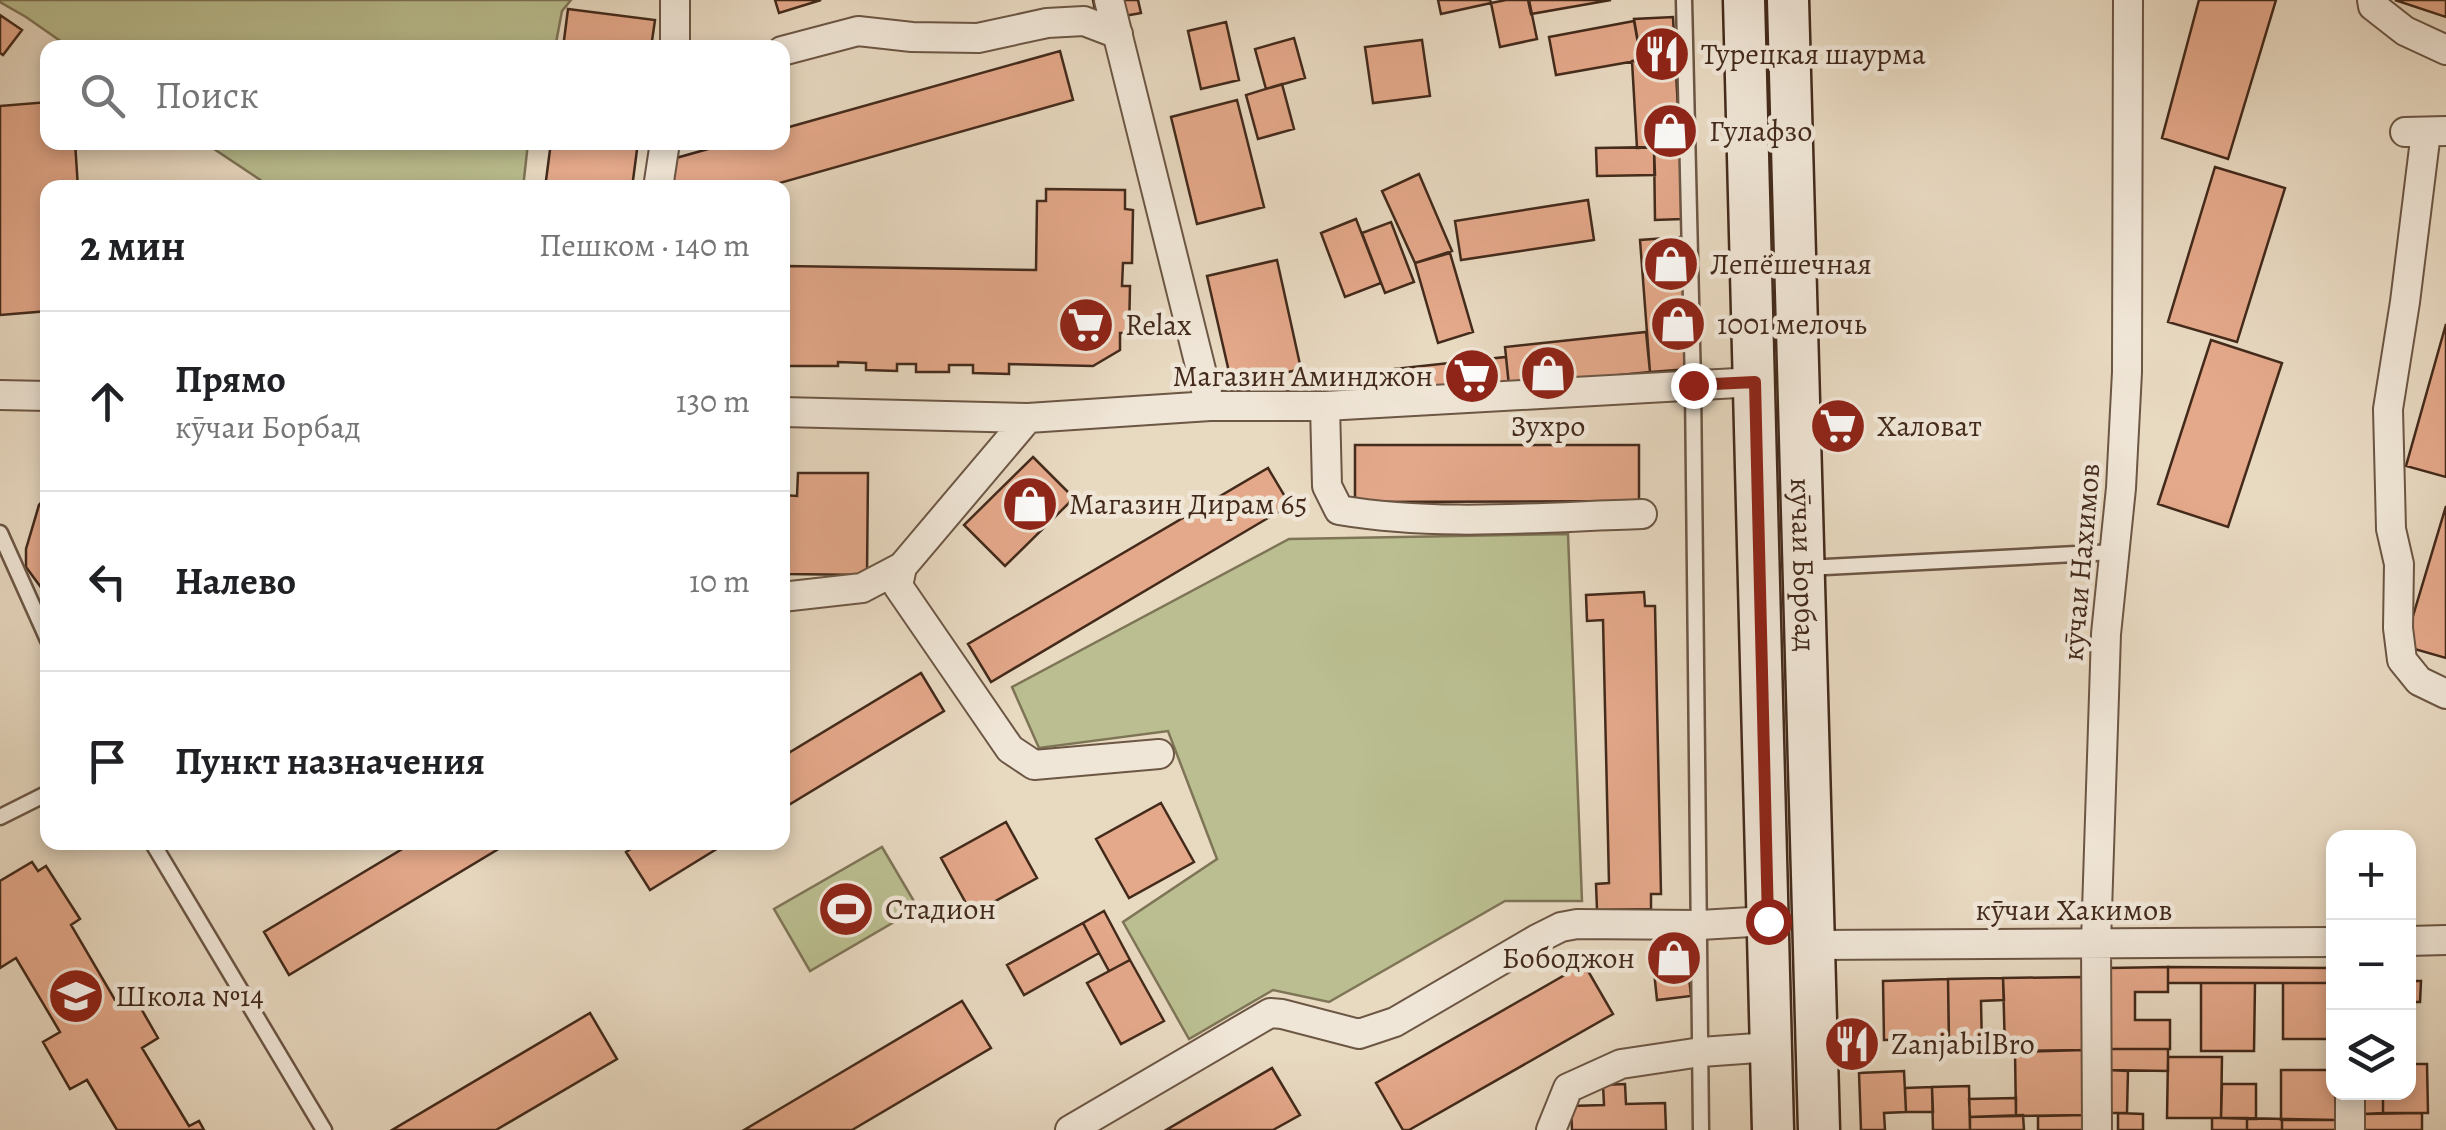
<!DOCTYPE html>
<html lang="ru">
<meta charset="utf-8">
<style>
body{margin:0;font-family:Alegreya,serif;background:#f6f6f6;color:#202124}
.controls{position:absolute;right:30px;bottom:30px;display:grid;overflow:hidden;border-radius:20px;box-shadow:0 5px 15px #0003}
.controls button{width:90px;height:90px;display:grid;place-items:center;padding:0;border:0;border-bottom:2px solid #e0e0e0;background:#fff;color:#202124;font:50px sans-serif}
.stop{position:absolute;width:30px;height:30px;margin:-22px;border:8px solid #8f2418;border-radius:50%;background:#fff}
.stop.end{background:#8f2418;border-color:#fff;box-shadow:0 2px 10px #0008}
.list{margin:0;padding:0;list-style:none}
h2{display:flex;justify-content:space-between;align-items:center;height:130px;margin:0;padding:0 40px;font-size:42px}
h2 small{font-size:32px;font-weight:400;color:#757577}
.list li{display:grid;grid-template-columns:65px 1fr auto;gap:30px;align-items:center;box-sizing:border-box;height:180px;padding:0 40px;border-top:2px solid #e0e0e0}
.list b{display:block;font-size:38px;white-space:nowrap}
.list p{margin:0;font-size:32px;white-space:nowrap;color:#757577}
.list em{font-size:32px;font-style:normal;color:#757577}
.icon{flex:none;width:55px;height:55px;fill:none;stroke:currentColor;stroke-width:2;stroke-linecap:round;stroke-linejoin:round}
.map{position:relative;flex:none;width:2446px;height:1130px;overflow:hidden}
.search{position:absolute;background:#fff;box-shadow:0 5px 15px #0003;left:40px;top:40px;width:750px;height:110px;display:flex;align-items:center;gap:25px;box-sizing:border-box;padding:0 35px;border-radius:20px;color:#757577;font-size:38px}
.panel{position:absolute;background:#fff;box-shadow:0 5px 15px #0003;left:40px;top:180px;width:750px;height:670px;border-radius:20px}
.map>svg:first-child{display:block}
.green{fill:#babe90;stroke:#7e7456;stroke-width:2.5}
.building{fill:#e4a88a;stroke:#432a1b;stroke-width:2.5}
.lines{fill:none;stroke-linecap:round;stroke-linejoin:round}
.service-casing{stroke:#6c5644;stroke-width:19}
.minor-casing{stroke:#6c5644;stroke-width:32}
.secondary-casing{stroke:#432a1b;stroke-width:45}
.service{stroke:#f0e6d7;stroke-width:14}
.minor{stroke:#f0e6d7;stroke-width:28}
.secondary{stroke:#f0e6d7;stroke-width:40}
.route{stroke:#8f2418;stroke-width:12}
.labels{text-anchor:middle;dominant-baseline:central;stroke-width:9;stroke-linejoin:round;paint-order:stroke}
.poi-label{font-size:30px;fill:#432a1b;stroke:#f0e6d7;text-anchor:start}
.street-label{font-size:30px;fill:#432a1b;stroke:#f0e6d7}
</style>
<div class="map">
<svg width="2446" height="1130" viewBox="0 0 2446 1130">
<rect width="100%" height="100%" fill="#e8d9c1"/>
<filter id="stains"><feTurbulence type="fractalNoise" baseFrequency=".002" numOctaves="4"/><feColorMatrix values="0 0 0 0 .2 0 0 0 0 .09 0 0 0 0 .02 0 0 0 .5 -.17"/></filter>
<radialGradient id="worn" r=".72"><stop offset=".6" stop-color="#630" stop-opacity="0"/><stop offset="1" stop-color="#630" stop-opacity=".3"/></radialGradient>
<path class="green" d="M0 0H571L562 11 555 48 69 47 26 17 0 2Z
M205 143H528L523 188 271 187Z
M1568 534 1582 901H1505L1329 1002 1273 990 1189 1039 1123 922 1217 859 1168 731 1039 748 1012 687 1289 539Z
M882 847 918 908 810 971 774 909Z"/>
<path class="building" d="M775 0H821L779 13Z
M1093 0H1138L1141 13 1097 21Z
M1438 0H1490L1491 3 1441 14Z
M1506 0H1529L1537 39 1500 47 1491 3Z
M1528 0H1611L1531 14Z
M2199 0H2276L2228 159 2162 138Z
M2395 0H2446V17Z
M568 9 655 20 651 48H563Z
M0 15 22 30 3 55 0 53Z
M1673 17 1680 146 1637 148 1632 61 1641 59 1634 19Z
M1634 21 1641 60 1556 75 1549 37Z
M1226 22 1239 80 1201 89 1188 31Z
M1294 38 1305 78 1266 89 1255 49Z
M1422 40 1430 96 1373 103 1365 47Z
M1060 51 1073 100 762 188H675L669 160 733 142H782V129Z
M1282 84 1294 129 1258 139 1246 95Z
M1237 100 1264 207 1197 224 1171 117Z
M48 102V142H75L78 188H48V311L0 315V106Z
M48 102V142H75L78 188H48V311L0 315V106Z
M551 142H638L632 188H545Z
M1680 146 1682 219 1655 220 1654 147Z
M1654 147 1655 175 1597 176 1596 148Z
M2215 167 2285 188 2237 342 2168 322Z
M1419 174 1452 251 1415 263 1382 191Z
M1046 189 1125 190V209L1133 210 1132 263H1123L1122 286H1130L1129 333H1120V350L1093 366 1009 364V374L973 373V365H949V372H916V364H897V371L866 370V363L838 362V366H783L782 275H788V266L1036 270 1037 201H1046Z
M1588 200 1594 240 1461 260 1455 221Z
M1356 219 1381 283 1345 297 1321 233Z
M1391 222 1414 282 1385 293 1362 233Z
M1680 237 1690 369 1650 372 1640 240Z
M1450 253 1473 332 1438 343 1415 263Z
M1277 260 1301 369 1232 385 1207 276Z
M2446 324V477L2406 466Z
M1646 332 1650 372 1509 386 1505 347Z
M2211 340 2282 363 2228 527 2158 504Z
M1506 357 1509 386 1378 400 1375 371Z
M1355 445H1639V501L1355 502Z
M1033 457 1074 498 1005 566 964 525Z
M1268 468 1290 505 991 682 968 644Z
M798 473H868L867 575 787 574 788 549H782V495L797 496Z
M48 495V597L26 567V549L39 505Z
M2446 506V658L2404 646Z
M1644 592 1645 606H1655L1661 894H1651V909L1597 910 1596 884 1609 883 1603 620 1587 621 1586 595Z
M921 673 944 711 782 809V757Z
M1161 803 1194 862 1129 898 1096 839Z
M1006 822 1037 878 972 914 941 858Z
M414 842H510L289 975 264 932Z
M641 842H728L650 890 626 852Z
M32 862 38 871 46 866 80 919 71 925 115 1000 131 991 158 1038 142 1048 189 1126 199 1121 204 1130H117L87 1080 70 1089 43 1042 60 1032 16 958 0 968V881Z
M1104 911 1130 960 1109 971 1083 923Z
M1083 923 1099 953 1024 995 1007 965Z
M1686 948 1691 996 1657 1000 1652 952Z
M1130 960 1164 1021 1121 1044 1087 983Z
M1584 964 1613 1014 1409 1130H1403L1376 1083Z
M2168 967 2334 968V983H2168Z
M2168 967V992H2135V1020H2170V1049H2107L2108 968Z
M2082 977 2083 1050 2005 1051 2003 978Z
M2003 978 2004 1000 1981 1001 1982 1050H1949L1948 979Z
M1948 979 1949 1039 1884 1040 1883 981Z
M2408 981H2421L2420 1002H2408Z
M2201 983H2255L2254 1051H2201Z
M2283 983H2334V1039H2283Z
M962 1001 991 1048 852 1130H744Z
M590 1013 617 1059 496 1130H392Z
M2107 1049H2168V1071L2107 1070Z
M2085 1050 2086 1115 2016 1116 2015 1052Z
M2168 1057H2222L2221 1118H2167Z
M2408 1064H2427L2428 1113H2383V1092H2408Z
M1272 1068 1300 1115 1273 1130H1166Z
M2107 1070 2128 1071 2127 1113H2106Z
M2281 1070H2334L2336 1120H2281Z
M1904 1071 1906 1112 1884 1113 1885 1130H1861L1859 1073Z
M1625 1084 1626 1104 1665 1103 1666 1130H1572L1571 1106 1604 1105 1603 1085Z
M2222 1084H2256V1119L2221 1118Z
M1969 1086 1970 1130H1933L1932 1087Z
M1932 1087 1933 1112H1906L1905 1088Z
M2363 1092H2383V1113L2363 1114Z
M2016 1098V1116L1970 1117 1969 1099Z
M2118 1113 2143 1114V1130H2118Z
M2422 1113V1130H2363V1114Z
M2023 1115 2024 1130H1970V1117Z
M2086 1115 2087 1130H2038V1116Z
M2212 1118H2247V1130H2212Z
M2247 1118 2282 1119V1130H2247Z
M2282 1119 2336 1120V1130H2282Z"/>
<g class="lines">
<g class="service-casing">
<path id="service" d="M1684 0 1693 385 1701 1130
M0 533 48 640
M1806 568 2114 552
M0 817 48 793
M152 842 324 1130"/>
</g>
<g class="minor-casing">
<path id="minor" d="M675 0V48
M1109 0 1210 406
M2372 0 2373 6 2405 31 2446 50
M782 51 858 31 912 37 978 38 1047 23 1084 21 1118 34
M2405 132 2446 131
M2426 132 2405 302 2388 409 2391 529 2399 564 2398 628 2402 660 2419 681 2446 694
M658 188 665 142
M0 395 48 396
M1325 406 1327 486 1339 510C1439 527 1541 517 1642 514
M782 412 1028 418 1210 406H1325L1755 382
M1028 418 902 567 898 586 1010 749 1034 765 1159 754
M782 597 862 588 902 567
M2408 941 2446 940
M1814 945 2334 942
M2350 1092V1130
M1070 1130 1270 1013 1282 1014 1359 1034 1395 1022 1537 939 1561 927 1577 924 1700 925 1768 921
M1551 1130 1568 1088 1621 1064 1701 1052 1771 1047
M2097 1130 2096 942 2106 634 2121 488 2127 372 2128 0"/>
</g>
<g class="secondary-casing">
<g id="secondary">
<path d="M1744 0 1773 1130"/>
<path id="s1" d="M1788 0 1819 1130"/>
</g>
</g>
<use href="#service" class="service"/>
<use href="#minor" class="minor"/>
<use href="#secondary" class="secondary"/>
</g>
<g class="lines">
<path class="route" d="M1693 385 1755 382 1768 921"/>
</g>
<defs>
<g id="restaurant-disc" transform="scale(2.875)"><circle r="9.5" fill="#8f2418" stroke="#f0e6d7"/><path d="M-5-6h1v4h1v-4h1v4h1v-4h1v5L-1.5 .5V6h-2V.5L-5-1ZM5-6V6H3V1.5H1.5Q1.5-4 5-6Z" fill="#fff"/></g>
<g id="shop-disc" transform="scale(2.875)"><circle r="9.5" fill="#8f2418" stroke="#f0e6d7"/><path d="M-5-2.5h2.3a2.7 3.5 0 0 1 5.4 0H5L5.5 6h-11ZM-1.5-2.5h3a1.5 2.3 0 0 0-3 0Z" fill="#fff"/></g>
<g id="supermarket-disc" transform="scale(2.875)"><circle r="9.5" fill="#8f2418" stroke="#f0e6d7"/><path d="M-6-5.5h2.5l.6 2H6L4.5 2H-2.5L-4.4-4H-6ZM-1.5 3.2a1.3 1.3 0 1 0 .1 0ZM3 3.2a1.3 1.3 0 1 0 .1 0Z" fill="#fff"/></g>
<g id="stadium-disc" transform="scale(2.875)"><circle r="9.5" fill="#8f2418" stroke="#f0e6d7"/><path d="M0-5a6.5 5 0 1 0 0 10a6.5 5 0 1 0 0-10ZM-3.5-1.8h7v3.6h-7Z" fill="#fff"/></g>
<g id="school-disc" transform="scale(2.875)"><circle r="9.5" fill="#8f2418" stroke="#f0e6d7"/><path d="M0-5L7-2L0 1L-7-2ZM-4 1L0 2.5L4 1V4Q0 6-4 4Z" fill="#fff"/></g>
</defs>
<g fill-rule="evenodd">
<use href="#restaurant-disc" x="1662" y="54"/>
<use href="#shop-disc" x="1670" y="131"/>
<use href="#shop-disc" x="1671" y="264"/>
<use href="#shop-disc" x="1678" y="324"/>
<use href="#supermarket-disc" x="1086" y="325"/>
<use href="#shop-disc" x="1548" y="373"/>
<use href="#supermarket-disc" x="1472" y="376"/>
<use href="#supermarket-disc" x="1838" y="426"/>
<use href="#shop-disc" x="1030" y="504"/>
<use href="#stadium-disc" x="846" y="909"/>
<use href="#shop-disc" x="1674" y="958"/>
<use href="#school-disc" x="76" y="996"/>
<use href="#restaurant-disc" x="1852" y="1044"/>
</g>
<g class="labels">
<g class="poi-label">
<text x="1701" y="54">Турецкая шаурма</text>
<text x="1709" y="131">Гулафзо</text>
<text x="1710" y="264">Лепёшечная</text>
<text x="1717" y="324">1001 мелочь</text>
<text x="1125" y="325">Relax</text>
<text x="1433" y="376" text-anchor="end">Магазин Аминджон</text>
<text x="1548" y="426" text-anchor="middle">Зухро</text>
<text x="1877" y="426">Халоват</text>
<text x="1069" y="504">Магазин Дирам 65</text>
<text x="885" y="909">Стадион</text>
<text x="1635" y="958" text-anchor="end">Бободжон</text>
<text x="115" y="996">Школа №14</text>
<text x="1891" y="1044">ZanjabilBro</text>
</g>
<g class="street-label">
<text transform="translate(2081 562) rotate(-85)">кӯчаи Нахимов</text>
<text stroke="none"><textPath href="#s1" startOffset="565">кӯчаи Борбад</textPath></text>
<text x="2074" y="910">кӯчаи Хакимов</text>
</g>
</g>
<rect width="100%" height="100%" filter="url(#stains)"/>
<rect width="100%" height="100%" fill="url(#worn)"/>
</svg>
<div class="controls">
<button>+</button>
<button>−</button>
<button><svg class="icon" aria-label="layers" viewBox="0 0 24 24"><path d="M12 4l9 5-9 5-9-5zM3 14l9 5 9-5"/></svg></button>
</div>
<div class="stop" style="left:1768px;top:921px"></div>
<div class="stop end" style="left:1693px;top:385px"></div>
<div class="search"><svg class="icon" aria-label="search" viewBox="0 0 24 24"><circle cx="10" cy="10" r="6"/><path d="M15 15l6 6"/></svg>Поиск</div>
<section class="panel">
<h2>2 мин<small>Пешком · 140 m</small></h2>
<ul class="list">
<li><svg class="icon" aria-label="ahead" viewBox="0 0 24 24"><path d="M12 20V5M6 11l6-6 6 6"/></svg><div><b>Прямо</b><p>кӯчаи Борбад</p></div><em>130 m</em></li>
<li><svg class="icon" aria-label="left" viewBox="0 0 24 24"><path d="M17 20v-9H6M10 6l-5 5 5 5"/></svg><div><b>Налево</b></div><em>10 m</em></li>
<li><svg class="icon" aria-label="arrive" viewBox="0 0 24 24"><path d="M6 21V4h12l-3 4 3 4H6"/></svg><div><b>Пункт назначения</b></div></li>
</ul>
</section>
</div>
